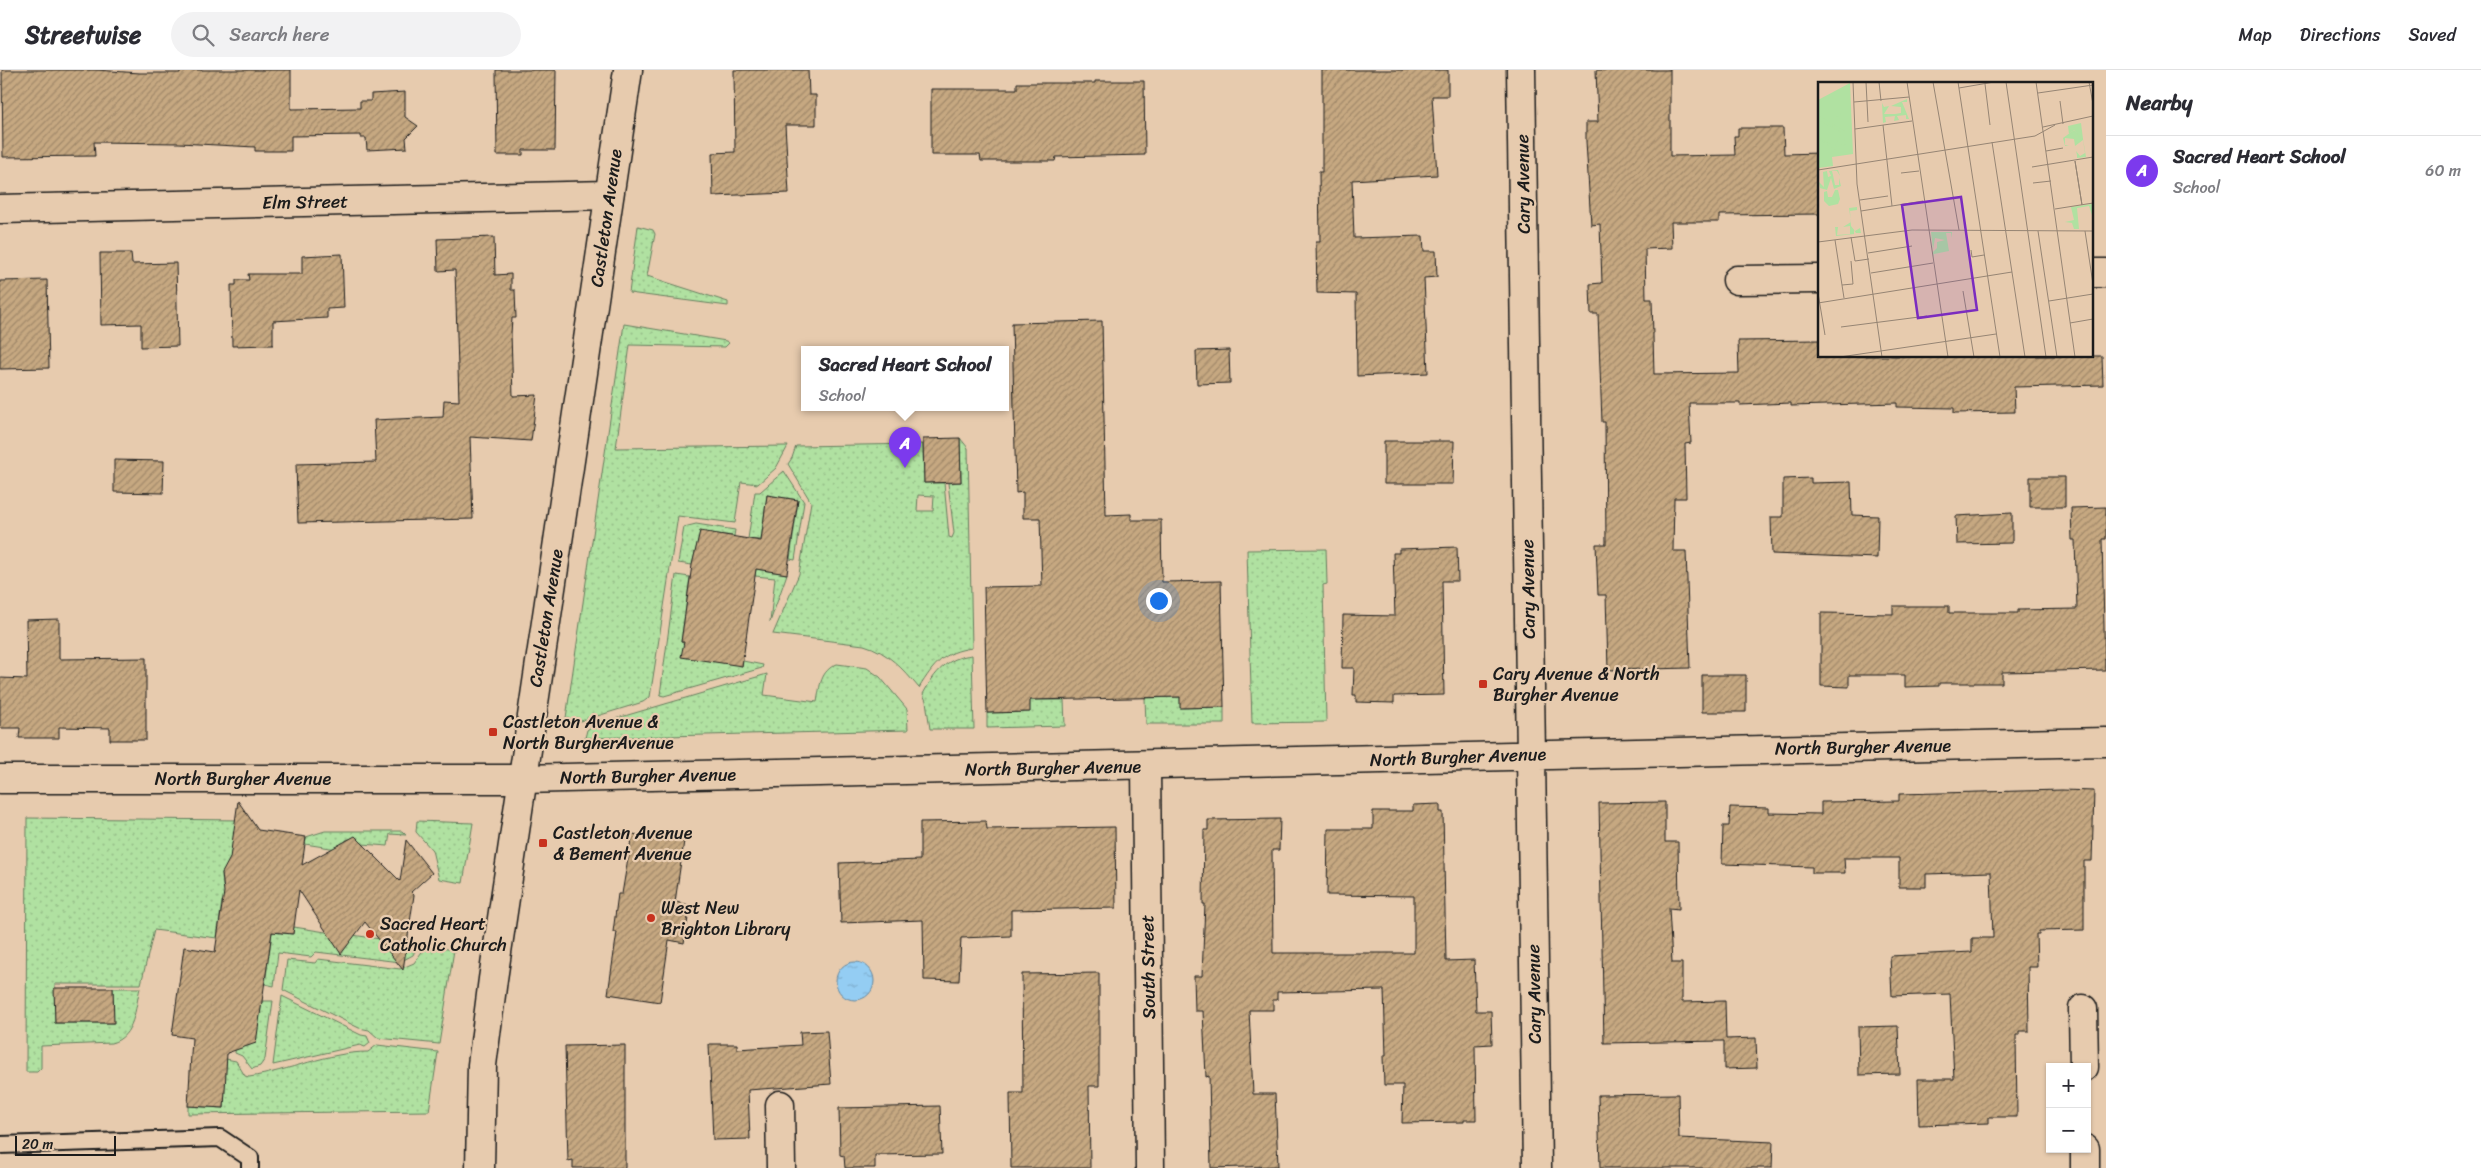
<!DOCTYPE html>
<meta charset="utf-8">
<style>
body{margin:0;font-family:Sriracha,sans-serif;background:#f2f2f3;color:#2b2b33}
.controls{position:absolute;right:15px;bottom:15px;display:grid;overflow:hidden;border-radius:0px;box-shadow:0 1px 4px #0004}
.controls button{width:45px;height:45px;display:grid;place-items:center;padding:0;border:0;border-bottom:1px solid #e1e1e2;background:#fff;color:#2b2b33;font:25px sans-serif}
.scale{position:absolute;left:15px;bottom:12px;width:101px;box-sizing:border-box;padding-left:5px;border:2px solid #1c1c1c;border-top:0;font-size:14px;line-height:18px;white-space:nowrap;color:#1c1c1c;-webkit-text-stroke:4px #e7cbae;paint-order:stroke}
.you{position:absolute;left:1158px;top:530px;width:18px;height:18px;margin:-12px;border:4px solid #fff;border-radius:50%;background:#1a73e8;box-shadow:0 0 0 8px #1a73e833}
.badge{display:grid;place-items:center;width:32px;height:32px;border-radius:50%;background:#7c3aed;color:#fff;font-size:16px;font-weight:700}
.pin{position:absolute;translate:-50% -41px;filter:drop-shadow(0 1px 2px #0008)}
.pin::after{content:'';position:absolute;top:26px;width:18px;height:15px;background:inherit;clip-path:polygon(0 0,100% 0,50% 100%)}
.popup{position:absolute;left:801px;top:276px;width:208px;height:65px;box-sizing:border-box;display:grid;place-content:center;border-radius:0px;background:#fff;filter:drop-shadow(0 1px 4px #0005);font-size:16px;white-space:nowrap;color:#7c7c81}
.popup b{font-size:19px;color:#2b2b33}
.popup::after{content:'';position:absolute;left:50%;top:100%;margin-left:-10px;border:10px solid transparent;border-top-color:#fff}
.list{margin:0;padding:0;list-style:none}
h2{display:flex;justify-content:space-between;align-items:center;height:65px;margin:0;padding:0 20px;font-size:21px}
h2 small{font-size:16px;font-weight:400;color:#7c7c81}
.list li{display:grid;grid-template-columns:32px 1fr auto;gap:15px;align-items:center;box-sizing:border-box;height:70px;padding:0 20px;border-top:1px solid #e1e1e2}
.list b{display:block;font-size:19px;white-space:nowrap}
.list p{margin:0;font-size:16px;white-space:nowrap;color:#7c7c81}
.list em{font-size:16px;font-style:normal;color:#7c7c81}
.icon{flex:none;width:28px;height:28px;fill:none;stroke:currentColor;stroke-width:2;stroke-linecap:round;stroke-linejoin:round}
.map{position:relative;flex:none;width:2106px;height:1098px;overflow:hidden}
header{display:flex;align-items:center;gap:30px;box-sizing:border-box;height:70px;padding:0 25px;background:#fff;border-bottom:1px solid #e1e1e2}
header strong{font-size:24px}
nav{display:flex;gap:28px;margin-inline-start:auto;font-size:18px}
.search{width:350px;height:45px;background:#f2f2f3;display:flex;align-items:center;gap:12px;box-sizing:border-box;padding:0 18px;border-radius:28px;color:#7c7c81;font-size:19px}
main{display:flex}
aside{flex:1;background:#fff}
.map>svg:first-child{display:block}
.grass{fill:url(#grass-dots);stroke:#667e5e;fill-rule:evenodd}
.water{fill:url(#water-ripples);stroke:#64869d}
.building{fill:url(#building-hatch);stroke:#1c1c1c}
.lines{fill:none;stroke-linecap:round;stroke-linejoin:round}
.lane-casing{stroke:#1c1c1c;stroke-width:20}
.street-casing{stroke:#1c1c1c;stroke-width:31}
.secondary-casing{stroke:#1c1c1c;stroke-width:31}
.lane{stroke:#e7cbae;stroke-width:16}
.street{stroke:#e7cbae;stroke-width:28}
.secondary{stroke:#e7cbae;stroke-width:28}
.poi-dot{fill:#c8321e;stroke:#e7cbae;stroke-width:2}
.labels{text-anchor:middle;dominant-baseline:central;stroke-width:4.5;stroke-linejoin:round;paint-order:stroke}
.street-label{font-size:18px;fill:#1c1c1c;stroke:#e7cbae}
.poi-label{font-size:18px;fill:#1c1c1c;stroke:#e7cbae;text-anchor:start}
.inset-road{fill:none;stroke:#968574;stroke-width:1}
.view{fill:#7b2cbf;fill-opacity:0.15;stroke:#7b2cbf;stroke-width:2.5}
.inset-edge{fill:none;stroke:#1c1c1c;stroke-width:2.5}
</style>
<header>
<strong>Streetwise</strong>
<div class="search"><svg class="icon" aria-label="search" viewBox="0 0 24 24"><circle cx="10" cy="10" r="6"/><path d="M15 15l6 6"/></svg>Search here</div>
<nav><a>Map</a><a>Directions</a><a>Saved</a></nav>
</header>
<main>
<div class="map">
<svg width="2106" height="1098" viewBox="0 0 2106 1098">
<defs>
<pattern id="grass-dots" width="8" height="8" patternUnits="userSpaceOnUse" patternTransform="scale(1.25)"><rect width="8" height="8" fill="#b0e1a1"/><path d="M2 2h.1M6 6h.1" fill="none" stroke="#97c08a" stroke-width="1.8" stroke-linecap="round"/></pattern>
<pattern id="water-ripples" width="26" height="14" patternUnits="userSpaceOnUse" patternTransform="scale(1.25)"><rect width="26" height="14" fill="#94cdf3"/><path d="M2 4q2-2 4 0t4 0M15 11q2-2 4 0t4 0" fill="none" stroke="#7fafd0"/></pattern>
<pattern id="building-hatch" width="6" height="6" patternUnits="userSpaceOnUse" patternTransform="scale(1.25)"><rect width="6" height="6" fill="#c6a881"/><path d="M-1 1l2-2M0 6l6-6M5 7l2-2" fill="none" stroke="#a08869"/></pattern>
</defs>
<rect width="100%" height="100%" fill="#e7cbae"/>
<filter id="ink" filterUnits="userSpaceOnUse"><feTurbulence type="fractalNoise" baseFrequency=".02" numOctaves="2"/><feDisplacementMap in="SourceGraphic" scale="10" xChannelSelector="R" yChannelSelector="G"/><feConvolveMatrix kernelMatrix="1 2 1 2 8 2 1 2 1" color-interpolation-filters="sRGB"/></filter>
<g filter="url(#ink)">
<path class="grass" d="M638 156 653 160 655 164 647 206 728 232V236L629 223Z
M624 254 726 271 729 273 725 277 630 275 616 378 788 376 776 398 758 414 741 412 735 453 678 446 650 627 643 632 581 651 566 648Z
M960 368 968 378 972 578C943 582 934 594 919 618 903 599 888 582 864 575L773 564 799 504 811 432 788 394 792 388 796 376 923 374 924 413H944L949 467 952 468 954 463 948 413 961 412ZM918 425 934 426 933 441H917Z
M784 401 804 432 795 490 790 489 798 430 767 425 761 470 748 469 755 422H760Z
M696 454 735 460 734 466 700 462 692 495 678 493 684 457Z
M1326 479 1327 514 1323 515 1326 652 1252 653 1247 480Z
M756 499 787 504 770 552 775 508 755 506Z
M676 505 690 507 681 572 742 596 743 591 763 595 762 598 664 626 660 625Z
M972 585 974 659H930L926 631 923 624C935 602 946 588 972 585Z
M837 594 867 598 880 607 907 639 908 660 585 668 587 660 594 655 767 604 764 625 817 632C820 616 820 601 837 594Z
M1180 627 1181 638 1224 637V654H1146L1145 628Z
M1030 630H1064L1065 656 987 658V643L1029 642Z
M27 748 243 750 233 788 222 803 223 816 231 829 222 831 217 868 154 860 141 914H55V953H113V918H140C135 938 135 967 111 973L41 976V998L37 1002H26Z
M417 751 473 753 463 813 439 809 432 780 416 762Z
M325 761H402L406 765 390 764 388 776 362 774C358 767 353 767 346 770L343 780 305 774 306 767Z
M294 857 332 863 333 872 338 877 352 865 387 870V880L392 885 407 873 418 875 413 885 400 892 316 882 311 887 278 883 274 916 265 914 272 862 292 864Z
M426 876 454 880 439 974 378 968 369 960 359 958 283 920 287 890 315 893 318 889 400 899 414 893Z
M282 926 361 965 367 966 370 973 365 977 360 975 273 995Z
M262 931H273L265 989 260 996 252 999 242 986 235 983 236 971 248 976 255 972Z
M377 975 438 982 429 1041 188 1044V1036L224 1038 226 989 236 991 245 1006 249 1007C289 1001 328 982 368 982Z"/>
<path class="water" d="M836 911a19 19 0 1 1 38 0a19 19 0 1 1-38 0Z"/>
<path class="building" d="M2 0H96L140 3H180V0H291V39L360 38V31H371V24L405 22V47L418 56 406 68 407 78 367 80 366 68H361V65L291 66V81H255V77L179 73 94 72 95 86 3 87Z
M496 0H556L555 80H523V85H497Z
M734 0H808L809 25H816V55H785L789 123 713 126 712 83 735 82Z
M1322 0H1448V26H1432L1437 105 1352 110 1354 168 1423 166 1424 181H1436L1437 207 1424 208 1428 303 1357 306 1356 224 1317 223 1316 172H1320L1319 102H1322Z
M1596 0H1670V86L1735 85 1734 66H1738V58H1783L1784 84 1820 83V144L1719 145V152H1671L1672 178 1645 179 1646 229H1652L1654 304 1739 303 1738 271 1819 270V286H2102L2103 315 2014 317 2015 342 1954 343V338L1897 337V333L1791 336V333L1740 335V333H1689L1691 373 1685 374 1686 428H1674L1673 481H1686L1690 598 1608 600 1606 525H1598L1596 474H1606L1605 352H1602L1598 244H1591L1590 214 1602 213 1600 154 1591 155 1586 71V52H1598Z
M1095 11H1144L1145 85 1056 87 1055 91H981L980 85H931V19H1017V13H1095Z
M494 167 495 205 511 204V220H515L516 248H512L511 264 513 326 537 325 531 371 470 367 473 449 298 453 296 394 376 392 374 350 443 347 444 330 459 331 455 200 438 201 437 169Z
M100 183H131L132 194 176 193 178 276 141 277V254L101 255Z
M342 184 344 238 327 239V248L273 251V275L232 276 231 215H236V210H249L248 204H302V186Z
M47 210 49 298 0 299V211Z
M1102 251 1106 445 1131 444V450H1161L1162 512 1221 511 1224 637 1180 638V627L1030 630V642L987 643 984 517 1042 516 1040 448H1023V422L1016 423 1012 253Z
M1229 280 1230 313 1197 314 1196 281Z
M960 368 961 412 924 413 923 369Z
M1384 371H1454L1453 414H1384Z
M114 390 164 391 163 423 114 422Z
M2030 407H2065V437H2030Z
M1811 408V413L1851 412 1852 445 1878 446 1877 488 1772 484 1771 447H1783V409Z
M767 425 798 430 787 504 756 499 742 596 681 587 684 572H681L692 495 700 461 761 471Z
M2106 437V469H2102L2105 600 2002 602V613H1939V616L1905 617V605H1849V617L1821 616V543L1893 544V536H1949V543H2018V540L2077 539 2075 470H2072L2071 438Z
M2012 443V473L1957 474 1956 446Z
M1457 477 1458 511H1442L1444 625 1394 626V633L1356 632V625H1353L1354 598H1342L1343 545 1395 546 1393 483H1399V479Z
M59 549V589L146 588V670H110V658L59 657V668H19L20 658H0V608L27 609 26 550Z
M1702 605H1746V642H1702Z
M2062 720 2094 721 2092 791H2084V860L2039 861V864H2036L2037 897H2028L2029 961H2019V965H2016L2017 1047H1989V1053L1919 1055 1918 1009H1954L1950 924 1892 926 1890 886 1972 882V868H1993L1991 802 1926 804V817H1899V788H1844L1845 803H1812V797L1722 794 1723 756H1729L1730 737 1769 738V743L1821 744V732L1899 731V724Z
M238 731 258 760 306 767 302 795 355 766 400 811 406 770 432 803 411 822 414 825 403 900 365 852 341 884 299 820 293 864 272 862 256 973 227 983 224 1038 188 1036 192 968 172 965 184 877 215 882 224 822 222 803 230 788Z
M1665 732V772H1678L1679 839 1669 838 1672 893H1682V932L1725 931 1726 969 1756 968 1757 998 1724 999V971L1604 973 1599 733Z
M1440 734V742H1443L1446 891 1474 890 1476 941H1491L1492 974 1475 975 1476 1050H1464V1052L1402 1053 1403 1015H1384L1383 986H1386L1384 920 1277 922V930H1273V940H1249L1253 1024H1275L1278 1096 1211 1098 1209 1006 1206 1007 1203 941H1195L1194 906H1202L1205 834H1203L1204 760H1208V750L1280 749 1279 780H1272L1273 883H1414V826L1327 825 1328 759H1373V741H1413V735Z
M986 751 987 759 1115 757 1116 838 1011 840V866L961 868 959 911 924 910 923 850 841 853 839 793 920 790V752Z
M632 764 684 771 675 832 690 835 684 873 669 870 660 932 608 924 617 862H613L618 824H622Z
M1099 903V1016H1089L1090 1098H1011L1010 1023H1023L1022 904Z
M54 918H113L114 953H55Z
M1898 956 1900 1004 1859 1005 1858 957Z
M827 961 831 1014 748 1020 750 1069 713 1070 709 974H737V979L801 975 800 962Z
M625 975V1098H573V1090L568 1091 565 976Z
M1678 1024 1679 1068 1773 1072 1772 1098H1600L1598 1025Z
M940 1036 942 1084 875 1085V1098H845L844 1086 840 1085 839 1038Z"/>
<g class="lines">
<g class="lane-casing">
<path id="lane" d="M0 1075 220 1068 250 1088V1098"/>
</g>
<g class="street-casing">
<path id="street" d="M1521 0 1537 1098
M0 139 609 125
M2092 203H2106
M1737 210 1820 209
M1146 696 1150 1098
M0 709H522L2106 672
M2083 939 2084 997
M780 1035 781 1098
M2085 1079V1098"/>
</g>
<g class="secondary-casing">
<path id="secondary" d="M480 1098 482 995 493 909 628 0"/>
</g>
<use href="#lane" class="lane"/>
<use href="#street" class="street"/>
<use href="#secondary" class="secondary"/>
</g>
</g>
<g class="poi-dot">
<rect x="1478" y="609" width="10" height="10" rx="2.5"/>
<rect x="488" y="657" width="10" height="10" rx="2.5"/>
<rect x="538" y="768" width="10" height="10" rx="2.5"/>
<circle cx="651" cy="848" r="5"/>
<circle cx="370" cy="864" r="5"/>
</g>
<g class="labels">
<g class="street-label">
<text transform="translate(1523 114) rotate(-91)">Cary Avenue</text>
<text transform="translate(305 132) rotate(-1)">Elm Street</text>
<text transform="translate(606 148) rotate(-82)">Castleton Avenue</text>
<text transform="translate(1528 519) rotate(-91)">Cary Avenue</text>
<text transform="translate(546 548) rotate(-81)">Castleton Avenue</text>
<text transform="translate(1863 677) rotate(-1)">North Burgher Avenue</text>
<text transform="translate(1458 687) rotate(-2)">North Burgher Avenue</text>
<text transform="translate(1053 698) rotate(-1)">North Burgher Avenue</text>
<text transform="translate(648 706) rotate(-1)">North Burgher Avenue</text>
<text x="243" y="709">North Burgher Avenue</text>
<text transform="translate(1148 897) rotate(-91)">South Street</text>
<text transform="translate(1534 924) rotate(-91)">Cary Avenue</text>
</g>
<g class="poi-label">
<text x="1493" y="604">Cary Avenue &amp; North<tspan x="1493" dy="21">Burgher Avenue</tspan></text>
<text x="503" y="652">Castleton Avenue &amp;<tspan x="503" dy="21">North BurgherAvenue</tspan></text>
<text x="553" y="763">Castleton Avenue<tspan x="553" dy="21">&amp; Bement Avenue</tspan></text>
<text x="661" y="838">West New<tspan x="661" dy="21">Brighton Library</tspan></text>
<text x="380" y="854">Sacred Heart<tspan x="380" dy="21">Catholic Church</tspan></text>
</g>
</g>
<g transform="translate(1818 12)">
<rect width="275" height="275" fill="#e7cbae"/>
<path d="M89 17V20H84L91 37H88V33L79 34 81 38 76 39 77 34 67 35 68 40 65 41 64 21 66 25 71 24 66 32H77L83 31V25L73 24ZM256 48 265 57 268 75 259 76V73L258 69 262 74 267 71 265 58 257 64 256 57 247 56V63L251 64H247L245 56ZM20 88 22 94 19 89H14L15 93 17 103H21V96L23 104 16 107 13 96 9 108 2 106 1 100 6 105 5 90 9 89 10 95 13 94 11 89ZM17 108H20L22 117 20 122 11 124 6 119V110L9 109 10 115H14ZM274 122V133L271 124 259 126 261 147H256L254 141 247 140 256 138 253 125ZM39 125V128L32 129 33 144 37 149 42 146 43 151H38L36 148V152L18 154 17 145H20L19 153 32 152V144L25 145 33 140 31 126ZM113 150H134V156L133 151H128L131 169 116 172V177L115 170 119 166V160L127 158 117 156 115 168Z" fill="#b0e1a1"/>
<path d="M263 41 265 57 264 58 256 48 251 52 250 44Z" fill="#b0e1a1"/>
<path d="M32 1 35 72 14 75 15 84 0 86V18Z" fill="#b0e1a1"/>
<path d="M14 14 23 33 18 35 0 29V22ZM0 33 28 50 29 61 19 69 0 57 21 65 27 59 26 51 3 39 19 45ZM0 38 24 51 17 64 0 55Z" fill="#b0e1a1"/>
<path class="inset-road" d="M35 0 39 102 64 275M48 0 50 40M61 0 63 19M89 0 130 275M115 0 141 148M140 0 182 275M188 0 228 275M218 0 257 275M271 0 275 22M167 2 172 43M141 6 176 0M220 11 275 3M242 19 245 42M36 20 91 15M65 43 74 124M225 45 275 34M37 47 94 39M174 60 207 275M228 69 245 66M257 79 264 123M257 79 264 123M214 85 275 75M0 88 217 54 237 43M83 91 101 89M215 101 233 99M42 118 70 114M237 127 275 121M43 129 105 119M220 149 239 275M267 149 275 202M33 155 37 179 51 177M17 158 26 216M0 160 94 148 275 149M153 168 154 175 166 173M50 171 94 164M53 191 115 181M24 203 35 202 33 179M145 209 156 275M0 211 7 253M231 219 275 212M0 221 194 190M252 241 275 237M23 245 109 234M22 275 178 252"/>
<path class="view" d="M143 115 159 228 100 236 84 123Z"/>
<rect width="275" height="275" class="inset-edge"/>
</g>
</svg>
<div class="controls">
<button>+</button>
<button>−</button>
</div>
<div class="scale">20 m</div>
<div class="you"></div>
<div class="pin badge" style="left:905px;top:398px">A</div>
<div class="popup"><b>Sacred Heart School</b>School</div>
</div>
<aside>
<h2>Nearby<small></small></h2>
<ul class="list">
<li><span class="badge">A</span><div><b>Sacred Heart School</b><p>School</p></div><em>60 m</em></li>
</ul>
</aside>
</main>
